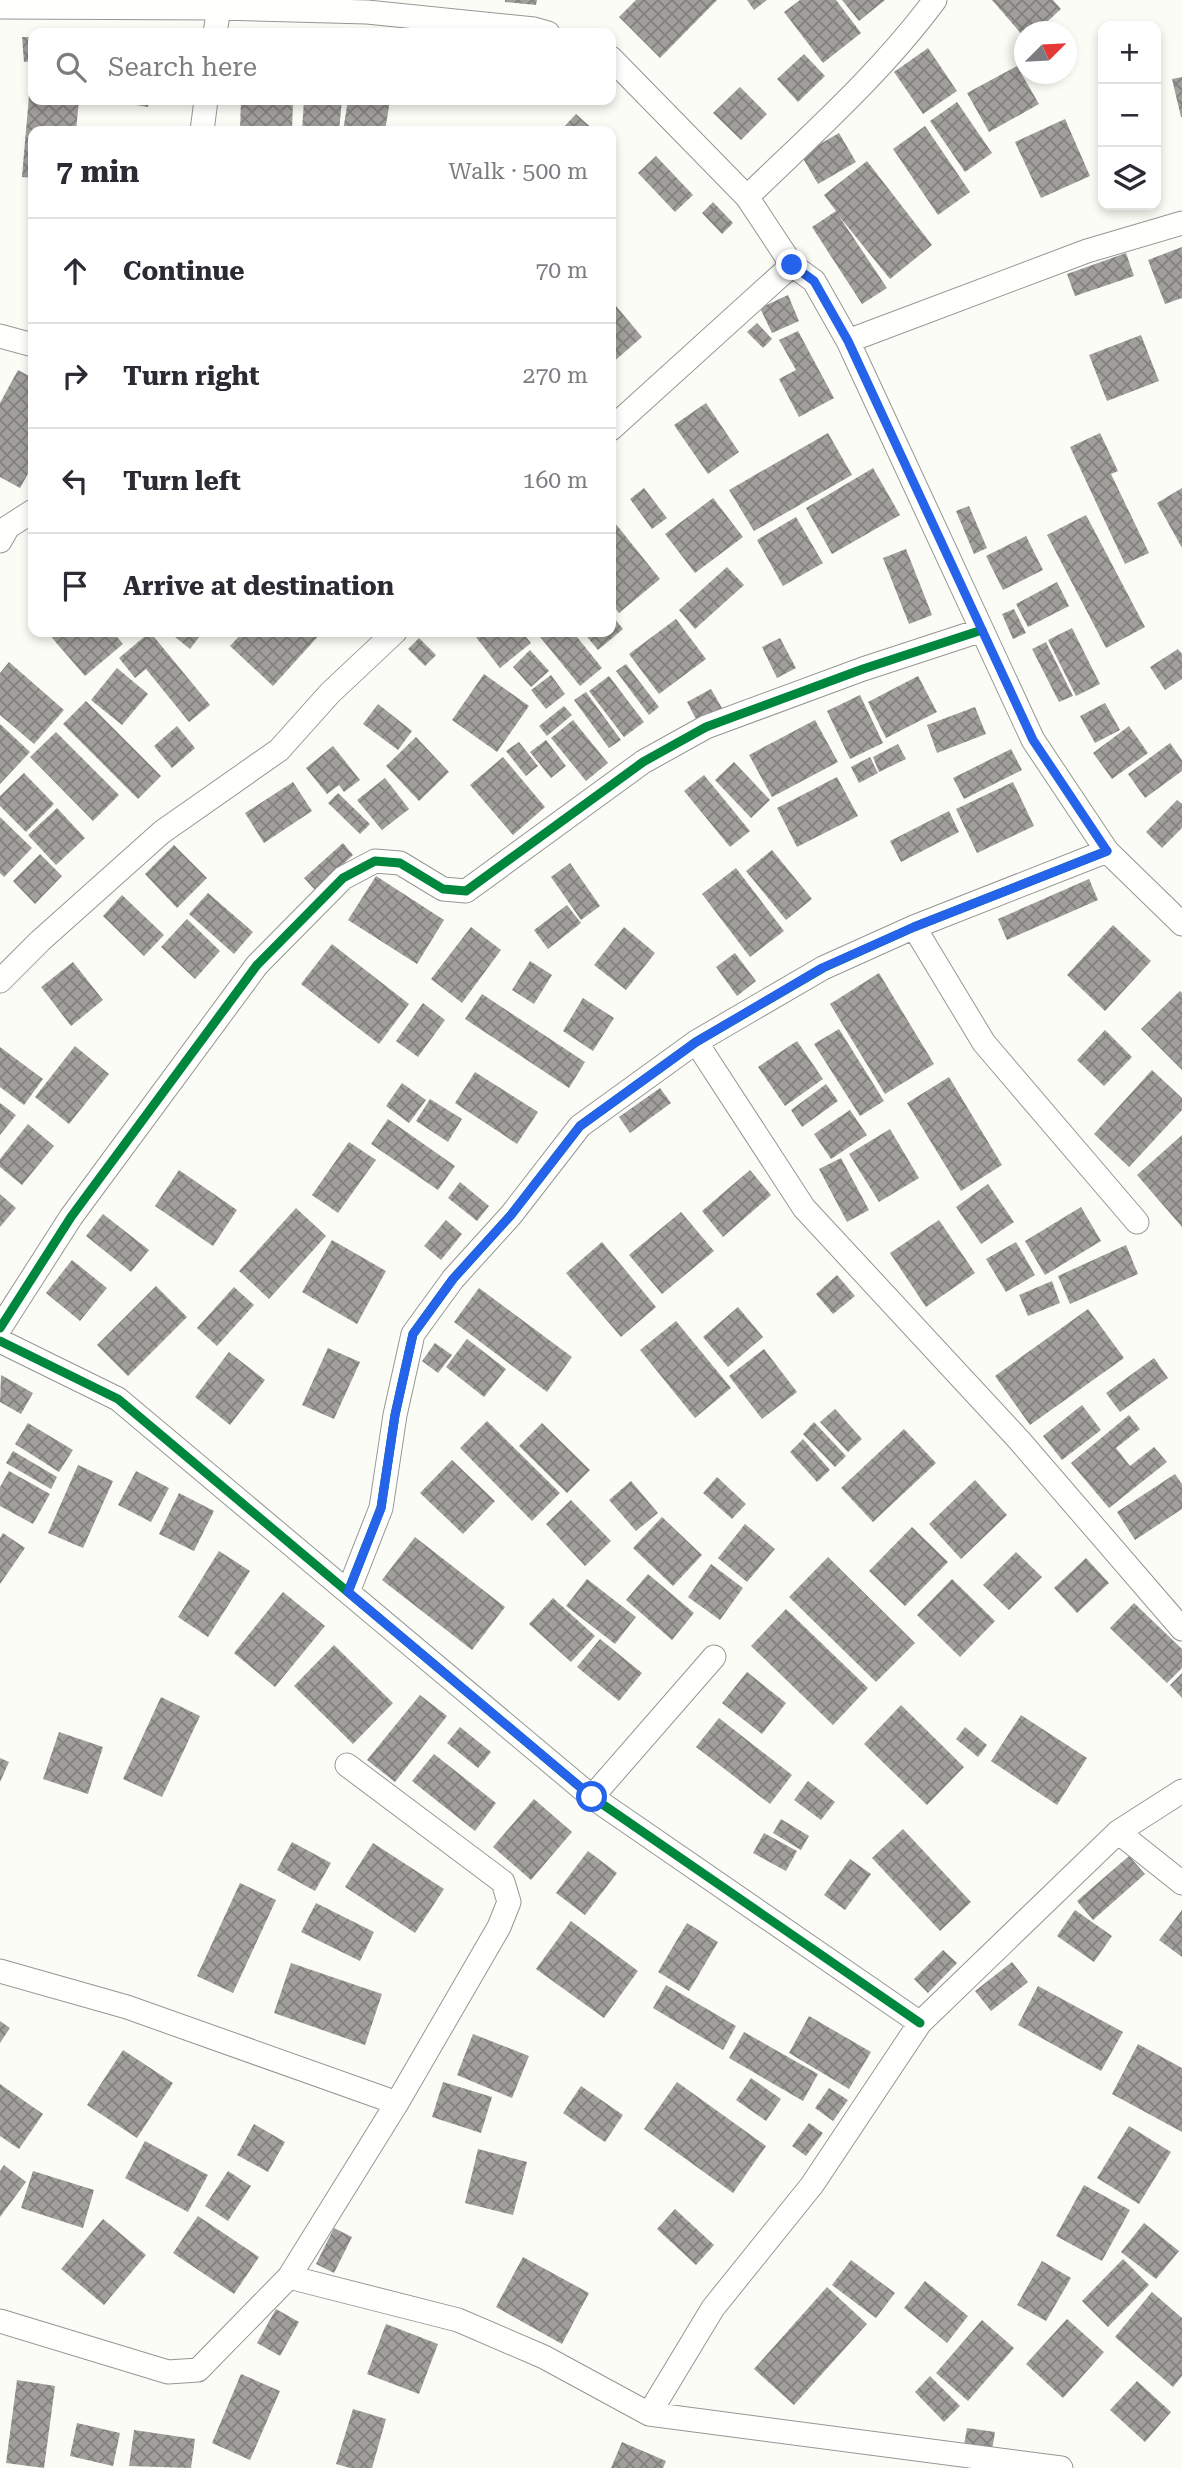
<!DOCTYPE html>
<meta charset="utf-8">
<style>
body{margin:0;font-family:"Roboto Serif",serif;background:#f2f2f3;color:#2b2b33}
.controls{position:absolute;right:21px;top:21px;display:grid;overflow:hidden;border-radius:14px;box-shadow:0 4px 10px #0003}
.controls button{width:63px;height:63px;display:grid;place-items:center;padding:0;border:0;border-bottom:2px solid #e1e1e2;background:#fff;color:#2b2b33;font:35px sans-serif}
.compass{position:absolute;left:1014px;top:21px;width:63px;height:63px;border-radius:50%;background:#fff;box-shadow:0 4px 10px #0003;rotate:66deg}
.stop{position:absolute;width:21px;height:21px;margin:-16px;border:5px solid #2563eb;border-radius:50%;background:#fff}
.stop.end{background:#2563eb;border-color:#fff;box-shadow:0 2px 7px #0008}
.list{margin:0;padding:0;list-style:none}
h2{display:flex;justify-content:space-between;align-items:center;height:91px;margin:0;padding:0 28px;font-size:30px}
h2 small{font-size:23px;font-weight:400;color:#7c7c81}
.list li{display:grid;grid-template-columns:46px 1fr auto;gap:21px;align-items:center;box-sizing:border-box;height:105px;padding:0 28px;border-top:2px solid #e1e1e2}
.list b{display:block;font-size:26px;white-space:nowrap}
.list em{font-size:23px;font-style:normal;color:#7c7c81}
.icon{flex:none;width:38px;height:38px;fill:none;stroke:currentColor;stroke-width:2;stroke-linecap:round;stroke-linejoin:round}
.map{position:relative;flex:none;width:1182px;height:2468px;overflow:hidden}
.search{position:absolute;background:#fff;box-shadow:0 4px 10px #0003;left:28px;top:28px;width:588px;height:77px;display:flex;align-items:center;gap:18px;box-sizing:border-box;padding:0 24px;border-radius:14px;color:#7c7c81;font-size:26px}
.panel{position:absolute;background:#fff;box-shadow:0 4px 10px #0003;left:28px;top:126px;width:588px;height:511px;border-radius:14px}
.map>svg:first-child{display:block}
.building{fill:url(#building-cross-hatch)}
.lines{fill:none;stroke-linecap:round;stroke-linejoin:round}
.minor-casing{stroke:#969694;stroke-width:25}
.minor{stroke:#fffffe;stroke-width:23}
.cycleway-casing{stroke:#fff;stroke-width:13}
.cycleway{stroke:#00873e;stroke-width:9}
.route{stroke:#2563eb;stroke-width:9}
</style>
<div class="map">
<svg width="1182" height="2468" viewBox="0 0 1182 2468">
<defs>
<pattern id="building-cross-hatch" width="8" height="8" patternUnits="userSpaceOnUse" patternTransform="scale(1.75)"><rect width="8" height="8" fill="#a09f9b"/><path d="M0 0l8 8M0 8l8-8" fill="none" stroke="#81807d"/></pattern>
</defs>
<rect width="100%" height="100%" fill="#fcfcf6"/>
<path class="building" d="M505 0H537L536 5 505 2Z
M636 0H717L660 58 619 17Z
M747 0H767L754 10Z
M800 0H836L861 33 823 63 784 12Z
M842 0H885L859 21Z
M992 0H1053L1061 9 1036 32H1024V37Z
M22 37H33V61L24 62Z
M928 48 957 91 923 114 894 72Z
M804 54 825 76 798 102 777 79Z
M1017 66 1039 104 989 132 967 93Z
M1182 77V117H1181L1172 79Z
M30 84 33 85V100H79L76 131H33V178L22 177Z
M740 87 767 114 741 140 713 113Z
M106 100H149L148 107Z
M241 100H293L292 131H240Z
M304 100H342L339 131H302Z
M348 100H390L385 131H343Z
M957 102 992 153 965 172 930 121Z
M576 114 595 131H560Z
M1065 119 1090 176 1041 198 1015 142Z
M925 126 970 192 938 215 893 149Z
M839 133 856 162 818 184 801 155Z
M656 156 693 195 675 212 638 173Z
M867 161 932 245 890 279 839 216 887 288 862 304 812 227 836 211 824 195Z
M713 202 733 223 722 234 702 213Z
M1182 247V298L1165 304 1148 260Z
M1126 253 1134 276 1075 296 1067 274Z
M788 295 799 321 772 333 760 308Z
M611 300 642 337 611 364Z
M757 323 772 339 763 348 747 332Z
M798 331 834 398 799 417 779 379 796 370 779 340Z
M1141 335 1159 381 1107 401 1089 355Z
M18 370 33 378V465L20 488 0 477V403Z
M706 403 739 452 708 474 674 425Z
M828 433 852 475 754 531 729 490Z
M1100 433 1118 471 1111 474 1149 553 1125 564 1070 447Z
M873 468 900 515 832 554 806 508Z
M644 488 667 518 652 529 630 499Z
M1182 488V548L1157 503Z
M713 498 743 537 695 573 665 534Z
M969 506 987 548 974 554 956 511Z
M1086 515 1145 627 1106 648 1047 535Z
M796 517 823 563 783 586 757 540Z
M611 518 660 579 619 613 611 603Z
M1026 536 1043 570 1003 590 986 556Z
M906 549 932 615 909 624 883 558Z
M727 567 744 585 695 629 679 610Z
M1057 582 1069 606 1028 627 1016 604Z
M1014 609 1026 633 1013 639 1002 614Z
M611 614 623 629 598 650 583 632H611Z
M676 619 706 659 659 694 629 654Z
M1072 628 1100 684 1076 696 1048 640Z
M47 632H113L123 644 85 676Z
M150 632 210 705 189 722 146 669 135 678 119 658Z
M169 632H203L190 649Z
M243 632H322L273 686 230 646Z
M472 632H522L531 643 500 668Z
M536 632H573L602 668 580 686Z
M419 638 436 655 425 666 408 649Z
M780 638 796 668 777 678 762 647Z
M1046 642 1073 696 1059 702 1032 649Z
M1178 649 1182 654V679L1165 690 1150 667Z
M530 650 549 671 531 687 513 667Z
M9 662 64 710 34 744 0 715V673Z
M626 664 659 707 649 715 616 671Z
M117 668 148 694 122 725 91 700Z
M484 674 529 706 497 752 452 720Z
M551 675 565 694 546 709 531 690Z
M609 676 644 722 624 737 589 691Z
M918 676 937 712 886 738 868 702Z
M711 689 722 708 697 721 687 702Z
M586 692 621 740 609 748 574 700Z
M860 695 883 743 850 759 827 711Z
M86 701 161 776 138 799 63 724Z
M1105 703 1120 730 1095 743 1080 716Z
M378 704 412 731 398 750 363 724Z
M564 706 572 715 547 736 539 726Z
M975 707 986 734 937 753 927 725Z
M573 720 608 763 586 781 551 738Z
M815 720 838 762 772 797 749 755Z
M0 724 30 752 0 784Z
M177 726 195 748 172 768 154 746Z
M1129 726 1148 753 1112 779 1093 753Z
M56 732 119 795 93 821 30 757Z
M416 737 449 772 419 801 386 766Z
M546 740 566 766 551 778 530 752Z
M519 742 538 766 526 776 506 751Z
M1170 743 1182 760V771L1145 798 1128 774Z
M898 744 906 759 879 772 873 757Z
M333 746 360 780 344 792 339 785 327 794 306 768Z
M1011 749 1022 770 964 799 953 778Z
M503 757 545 807 513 835 470 785Z
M870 757 878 773 859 783 851 767Z
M734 762 770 800 751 818 715 780Z
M24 773 54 804 26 832 0 806V796Z
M704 775 750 831 730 847 684 791Z
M837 777 858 816 797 847 777 808Z
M385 778 409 809 382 830 357 800Z
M293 782 312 811 264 843 245 813Z
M1013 782 1034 826 977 853 956 809Z
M338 793 370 824 360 834 328 803Z
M1177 800 1182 804V828L1162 848 1146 832Z
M57 808 85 838 56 865 28 835Z
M949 811 959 832 901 862 890 841Z
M0 817 32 848 4 877 0 873Z
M343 843 353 855 315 890 304 878Z
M174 845 207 878 177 908 145 874Z
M772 850 812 899 786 920 746 871Z
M40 854 62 876 35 904 13 881Z
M570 863 600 906 581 920 551 877Z
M736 868 784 931 750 957 702 894Z
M376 876 444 920 417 964 348 920Z
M1089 879 1098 900 1007 940 998 919Z
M208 893 253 932 234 954 189 914Z
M122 895 164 935 144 956 103 916Z
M567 905 581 923 548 949 534 930Z
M187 919 220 951 195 979 161 947Z
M1113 925 1151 961 1105 1011 1067 975Z
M471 927 501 950 462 1003 431 979Z
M624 927 655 953 626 990 594 965Z
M332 944 409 1004 379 1044 301 984Z
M735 953 756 981 737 996 716 967Z
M530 961 552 975 534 1004 512 990Z
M73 962 103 1000 71 1026 41 987Z
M879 973 934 1064 885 1094 830 1004Z
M1180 991 1182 993V1070L1141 1029Z
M482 994 585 1062 569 1088 465 1019Z
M583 998 614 1018 593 1051 563 1031Z
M423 1003 445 1020 418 1057 396 1041Z
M839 1029 884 1101 860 1116 814 1044Z
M1105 1030 1132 1057 1104 1086 1077 1060Z
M797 1041 823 1079 785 1106 758 1067Z
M75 1046 109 1074 69 1124 35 1097Z
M0 1047 43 1079 24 1105 0 1087Z
M1152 1070 1182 1098V1110L1129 1167 1094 1134Z
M475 1072 538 1112 517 1144 455 1103Z
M949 1077 1002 1165 961 1191 907 1103Z
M402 1083 426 1100 409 1123 386 1106Z
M826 1084 838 1101 802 1127 791 1110Z
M660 1088 671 1103 630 1133 619 1117Z
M430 1099 462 1119 448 1142 416 1121Z
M0 1103 16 1115 0 1135Z
M850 1110 867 1135 831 1159 814 1134Z
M388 1119 455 1166 438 1190 371 1144Z
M28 1124 54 1146 22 1185 0 1167V1159Z
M890 1129 919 1178 879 1202 849 1154Z
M1182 1135V1227L1137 1175Z
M349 1142 376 1160 338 1213 312 1195Z
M841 1158 869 1210 847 1222 819 1169Z
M179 1170 237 1210 213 1246 155 1206Z
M750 1170 771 1195 723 1237 702 1211Z
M460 1182 489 1206 477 1221 448 1198Z
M988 1184 1014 1222 981 1244 956 1207Z
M0 1194 16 1208 0 1227Z
M1081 1207 1101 1241 1045 1275 1025 1241Z
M296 1208 326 1236 269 1299 239 1271Z
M681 1212 714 1251 662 1294 629 1255Z
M103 1214 149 1250 131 1272 86 1236Z
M446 1220 462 1234 441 1260 424 1246Z
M939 1220 975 1273 926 1307 890 1253Z
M332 1240 386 1271 357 1324 302 1292Z
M602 1242 656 1307 621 1337 566 1273Z
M1016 1242 1035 1275 1006 1292 986 1259Z
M1126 1245 1138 1274 1070 1304 1058 1276Z
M72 1260 107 1288 80 1321 46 1293Z
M837 1275 855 1296 833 1314 816 1294Z
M1052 1281 1060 1303 1028 1316 1019 1295Z
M156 1286 187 1317 128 1376 97 1345Z
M234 1287 254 1305 217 1346 197 1328Z
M479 1288 572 1357 547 1392 454 1322Z
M738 1307 763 1337 728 1367 703 1337Z
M1088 1309 1124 1358 1030 1425 995 1376Z
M676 1321 731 1388 695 1418 640 1350Z
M467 1339 506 1369 484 1397 446 1367Z
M435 1343 452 1355 438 1373 422 1361Z
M328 1348 360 1362 334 1419 302 1405Z
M764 1349 797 1392 762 1419 729 1376Z
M229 1352 265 1380 230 1425 195 1397Z
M1154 1358 1168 1378 1120 1412 1106 1393Z
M1 1375 33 1393 21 1414 0 1402Z
M1082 1405 1101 1430 1062 1460 1043 1436Z
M835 1409 862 1439 848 1452 820 1422Z
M1129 1415 1140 1429 1116 1448 1130 1466 1154 1447 1167 1462 1109 1508 1071 1463Z
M487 1421 560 1493 532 1521 460 1448Z
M814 1422 846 1456 835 1467 803 1434Z
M28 1423 73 1450 59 1472 15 1444Z
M542 1423 590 1470 567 1493 519 1446Z
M904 1429 936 1463 873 1522 841 1488Z
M803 1439 830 1470 817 1482 790 1452Z
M13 1451 57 1477 51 1489 6 1463Z
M452 1460 495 1501 463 1534 420 1493Z
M78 1465 113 1481 83 1548 48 1533Z
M9 1471 50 1494 33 1524 0 1506V1487Z
M136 1471 169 1488 151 1522 118 1505Z
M1175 1474 1182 1484V1509L1135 1540 1117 1512Z
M717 1477 746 1504 732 1519 703 1493Z
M975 1480 1007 1515 961 1559 929 1524Z
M631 1481 658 1513 636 1531 609 1500Z
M179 1493 214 1511 194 1551 159 1534Z
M571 1500 611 1541 585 1566 546 1524Z
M662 1517 702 1555 673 1586 633 1548Z
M745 1524 775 1549 747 1582 718 1558Z
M912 1527 948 1562 905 1606 869 1571Z
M3 1533 25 1548 0 1584V1538Z
M415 1537 505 1607 472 1650 382 1580Z
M219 1551 250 1571 208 1637 178 1617Z
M1016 1552 1042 1577 1009 1610 983 1585Z
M828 1557 915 1643 876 1682 789 1597Z
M1086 1558 1109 1583 1077 1613 1054 1588Z
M711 1564 743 1588 720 1620 688 1597Z
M648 1574 694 1613 672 1640 626 1600Z
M587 1579 636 1617 615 1644 566 1606Z
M952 1579 995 1621 960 1657 917 1615Z
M283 1592 325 1626 275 1687 234 1653Z
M553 1598 595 1636 571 1662 529 1624Z
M1134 1603 1182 1649V1668L1167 1683 1110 1628Z
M786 1609 868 1688 833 1725 751 1646Z
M600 1639 642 1673 619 1701 577 1667Z
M334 1645 393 1703 353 1744 294 1686Z
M747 1672 786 1703 762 1734 722 1703Z
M1182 1673V1698L1170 1685Z
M420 1695 447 1716 395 1782 367 1760Z
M161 1697 200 1716 162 1797 123 1779Z
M901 1705 964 1767 927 1805 864 1744Z
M1021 1715 1087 1758 1057 1805 991 1761Z
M719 1718 792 1775 770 1804 696 1747Z
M460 1727 491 1752 478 1768 447 1743Z
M965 1727 987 1745 978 1757 956 1739Z
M59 1732 103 1747 88 1794 43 1779Z
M434 1754 496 1803 475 1831 412 1781Z
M0 1758 9 1762 0 1782Z
M808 1781 835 1802 821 1820 794 1800Z
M534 1799 572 1832 531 1880 493 1847Z
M781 1819 809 1836 801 1850 773 1833Z
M903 1829 971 1902 940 1931 872 1858Z
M764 1833 797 1851 786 1871 753 1853Z
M292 1842 331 1863 315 1891 277 1870Z
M373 1843 444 1889 415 1933 345 1887Z
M588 1851 617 1873 585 1915 556 1893Z
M1129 1856 1145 1874 1093 1920 1077 1901Z
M850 1859 871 1874 845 1910 824 1895Z
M240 1883 276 1900 233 1993 197 1976Z
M316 1903 374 1932 360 1961 301 1932Z
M1075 1910 1112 1936 1094 1962 1057 1936Z
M1182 1910V1957L1159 1940Z
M571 1921 638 1971 604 2018 536 1969Z
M687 1923 718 1942 689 1991 658 1972Z
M943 1950 957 1963 928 1993 914 1979Z
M1012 1962 1028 1982 991 2011 975 1991Z
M291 1963 382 1994 365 2045 274 2013Z
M666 1985 736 2026 723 2050 653 2008Z
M1038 1986 1123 2032 1101 2071 1018 2025Z
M809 2016 871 2052 849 2089 789 2053Z
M0 2021 10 2028 0 2043Z
M744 2032 818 2074 803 2101 729 2058Z
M473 2034 529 2056 512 2098 457 2075Z
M1138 2044 1182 2068V2132L1112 2094Z
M123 2050 173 2083 137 2138 87 2105Z
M751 2078 781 2099 766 2121 736 2100Z
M443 2082 492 2097 481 2133 432 2117Z
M677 2082 766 2146 733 2193 644 2129Z
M0 2084 43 2114 19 2149 0 2136Z
M581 2086 623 2115 605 2142 563 2113Z
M829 2088 848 2100 833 2121 815 2108Z
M809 2123 823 2133 806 2156 792 2146Z
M254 2124 285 2142 268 2172 237 2155Z
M1129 2126 1171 2152 1139 2204 1097 2178Z
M145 2141 208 2175 188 2212 125 2178Z
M478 2149 527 2162 513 2215 465 2203Z
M4 2165 26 2182 0 2217V2171Z
M33 2171 94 2190 83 2228 21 2208Z
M228 2171 251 2186 228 2221 205 2206Z
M1084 2185 1130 2210 1102 2261 1056 2236Z
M675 2209 714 2245 696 2265 657 2229Z
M198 2216 259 2257 234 2294 173 2253Z
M103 2219 146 2255 104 2305 61 2269Z
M1144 2223 1179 2251 1156 2279 1121 2252Z
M334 2228 352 2237 334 2273 316 2264Z
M523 2257 589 2293 562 2344 496 2307Z
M1123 2259 1149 2285 1108 2327 1082 2301Z
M851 2260 895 2293 876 2318 832 2285Z
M1042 2261 1071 2278 1046 2321 1017 2305Z
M925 2281 968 2316 947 2343 904 2308Z
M827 2287 867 2324 794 2405 754 2369Z
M1152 2292 1182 2318V2376L1173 2387 1115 2337Z
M276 2309 299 2322 280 2356 257 2343Z
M1067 2319 1104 2352 1063 2398 1026 2364Z
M982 2320 1014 2348 968 2401 936 2373Z
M386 2324 438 2344 419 2394 367 2374Z
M241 2374 280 2391 250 2460 212 2443Z
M930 2376 960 2406 944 2422 915 2392Z
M17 2380 55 2386 44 2468 6 2463Z
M1137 2381 1171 2412 1145 2442 1110 2410Z
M353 2409 386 2419 372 2468H350L336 2464Z
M77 2423 120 2433 113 2466 70 2456Z
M967 2428 995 2432 992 2450 964 2445Z
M134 2430 195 2439 191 2468 129 2466Z
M622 2442 666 2461 663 2468H611Z"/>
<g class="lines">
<g class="minor-casing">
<path id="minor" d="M0 7 219 8 367 12 534 29 548 33
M215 33 219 8
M611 58 747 197 792 265 814 281 848 341 1033 740 1107 851 1182 924
M202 131 206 100
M747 197C812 134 881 73 935 0
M0 336 33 345
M848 341 1087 251 1182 223
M611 429 792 265
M0 541 8 527 33 511
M914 927 984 1043 1137 1222
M0 981 40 941 162 832 279 750 330 693 395 632
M696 1042 804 1208 1019 1440 1182 1629
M0 1328 71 1217 257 965 343 878 375 861 400 863 443 889 466 891 643 762 706 727 863 669 982 630
M0 1341 118 1399 592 1797 920 2023
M348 1592 381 1508 395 1415 413 1334 453 1279 511 1215 580 1126 696 1042 823 968 914 927 1107 851
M592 1797 714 1657
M1118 1832 1182 1883
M0 1971 127 2007 397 2103
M289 2277 458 2320 544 2357 649 2414 1061 2468
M0 2321 168 2372 198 2370 289 2277 397 2103 499 1927 509 1902 503 1882 347 1765
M649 2414 713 2308 812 2185 920 2023 1118 1832 1182 1791"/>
</g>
<use href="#minor" class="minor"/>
<g class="cycleway-casing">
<path id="cycleway" d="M0 1328 71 1217 257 965 343 878 375 861 400 863 443 889 466 891 643 762 706 727 863 669 982 630
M0 1341 118 1399 592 1797 920 2023
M348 1592 381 1508 395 1415 413 1334 453 1279 511 1215 580 1126 696 1042 823 968 914 927 1107 851"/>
</g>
<use href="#cycleway" class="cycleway"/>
</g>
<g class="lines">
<path class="route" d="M592 1797 348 1592 381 1508 395 1415 413 1334 453 1279 511 1215 580 1126 696 1042 822 968 914 927 1107 851 1033 740 848 341 814 281 792 265"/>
</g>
</svg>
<div class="controls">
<button>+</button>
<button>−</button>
<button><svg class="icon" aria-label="layers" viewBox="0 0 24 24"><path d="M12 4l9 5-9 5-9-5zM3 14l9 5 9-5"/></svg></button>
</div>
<svg class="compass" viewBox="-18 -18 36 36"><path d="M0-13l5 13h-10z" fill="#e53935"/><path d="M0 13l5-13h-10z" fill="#7c7c81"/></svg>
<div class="stop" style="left:592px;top:1797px"></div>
<div class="stop end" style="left:792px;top:265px"></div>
<div class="search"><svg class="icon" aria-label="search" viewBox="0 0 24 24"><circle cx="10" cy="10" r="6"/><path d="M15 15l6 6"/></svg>Search here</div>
<section class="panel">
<h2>7 min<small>Walk · 500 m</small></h2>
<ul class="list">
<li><svg class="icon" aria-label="ahead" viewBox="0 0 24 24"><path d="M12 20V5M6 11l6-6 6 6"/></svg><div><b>Continue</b></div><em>70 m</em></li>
<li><svg class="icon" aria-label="right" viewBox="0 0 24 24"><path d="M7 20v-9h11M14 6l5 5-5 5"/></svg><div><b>Turn right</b></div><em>270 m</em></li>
<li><svg class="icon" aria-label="left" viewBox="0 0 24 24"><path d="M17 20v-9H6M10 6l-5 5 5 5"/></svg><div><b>Turn left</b></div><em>160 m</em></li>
<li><svg class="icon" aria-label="arrive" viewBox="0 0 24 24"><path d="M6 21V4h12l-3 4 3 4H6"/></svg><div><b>Arrive at destination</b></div></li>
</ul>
</section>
</div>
